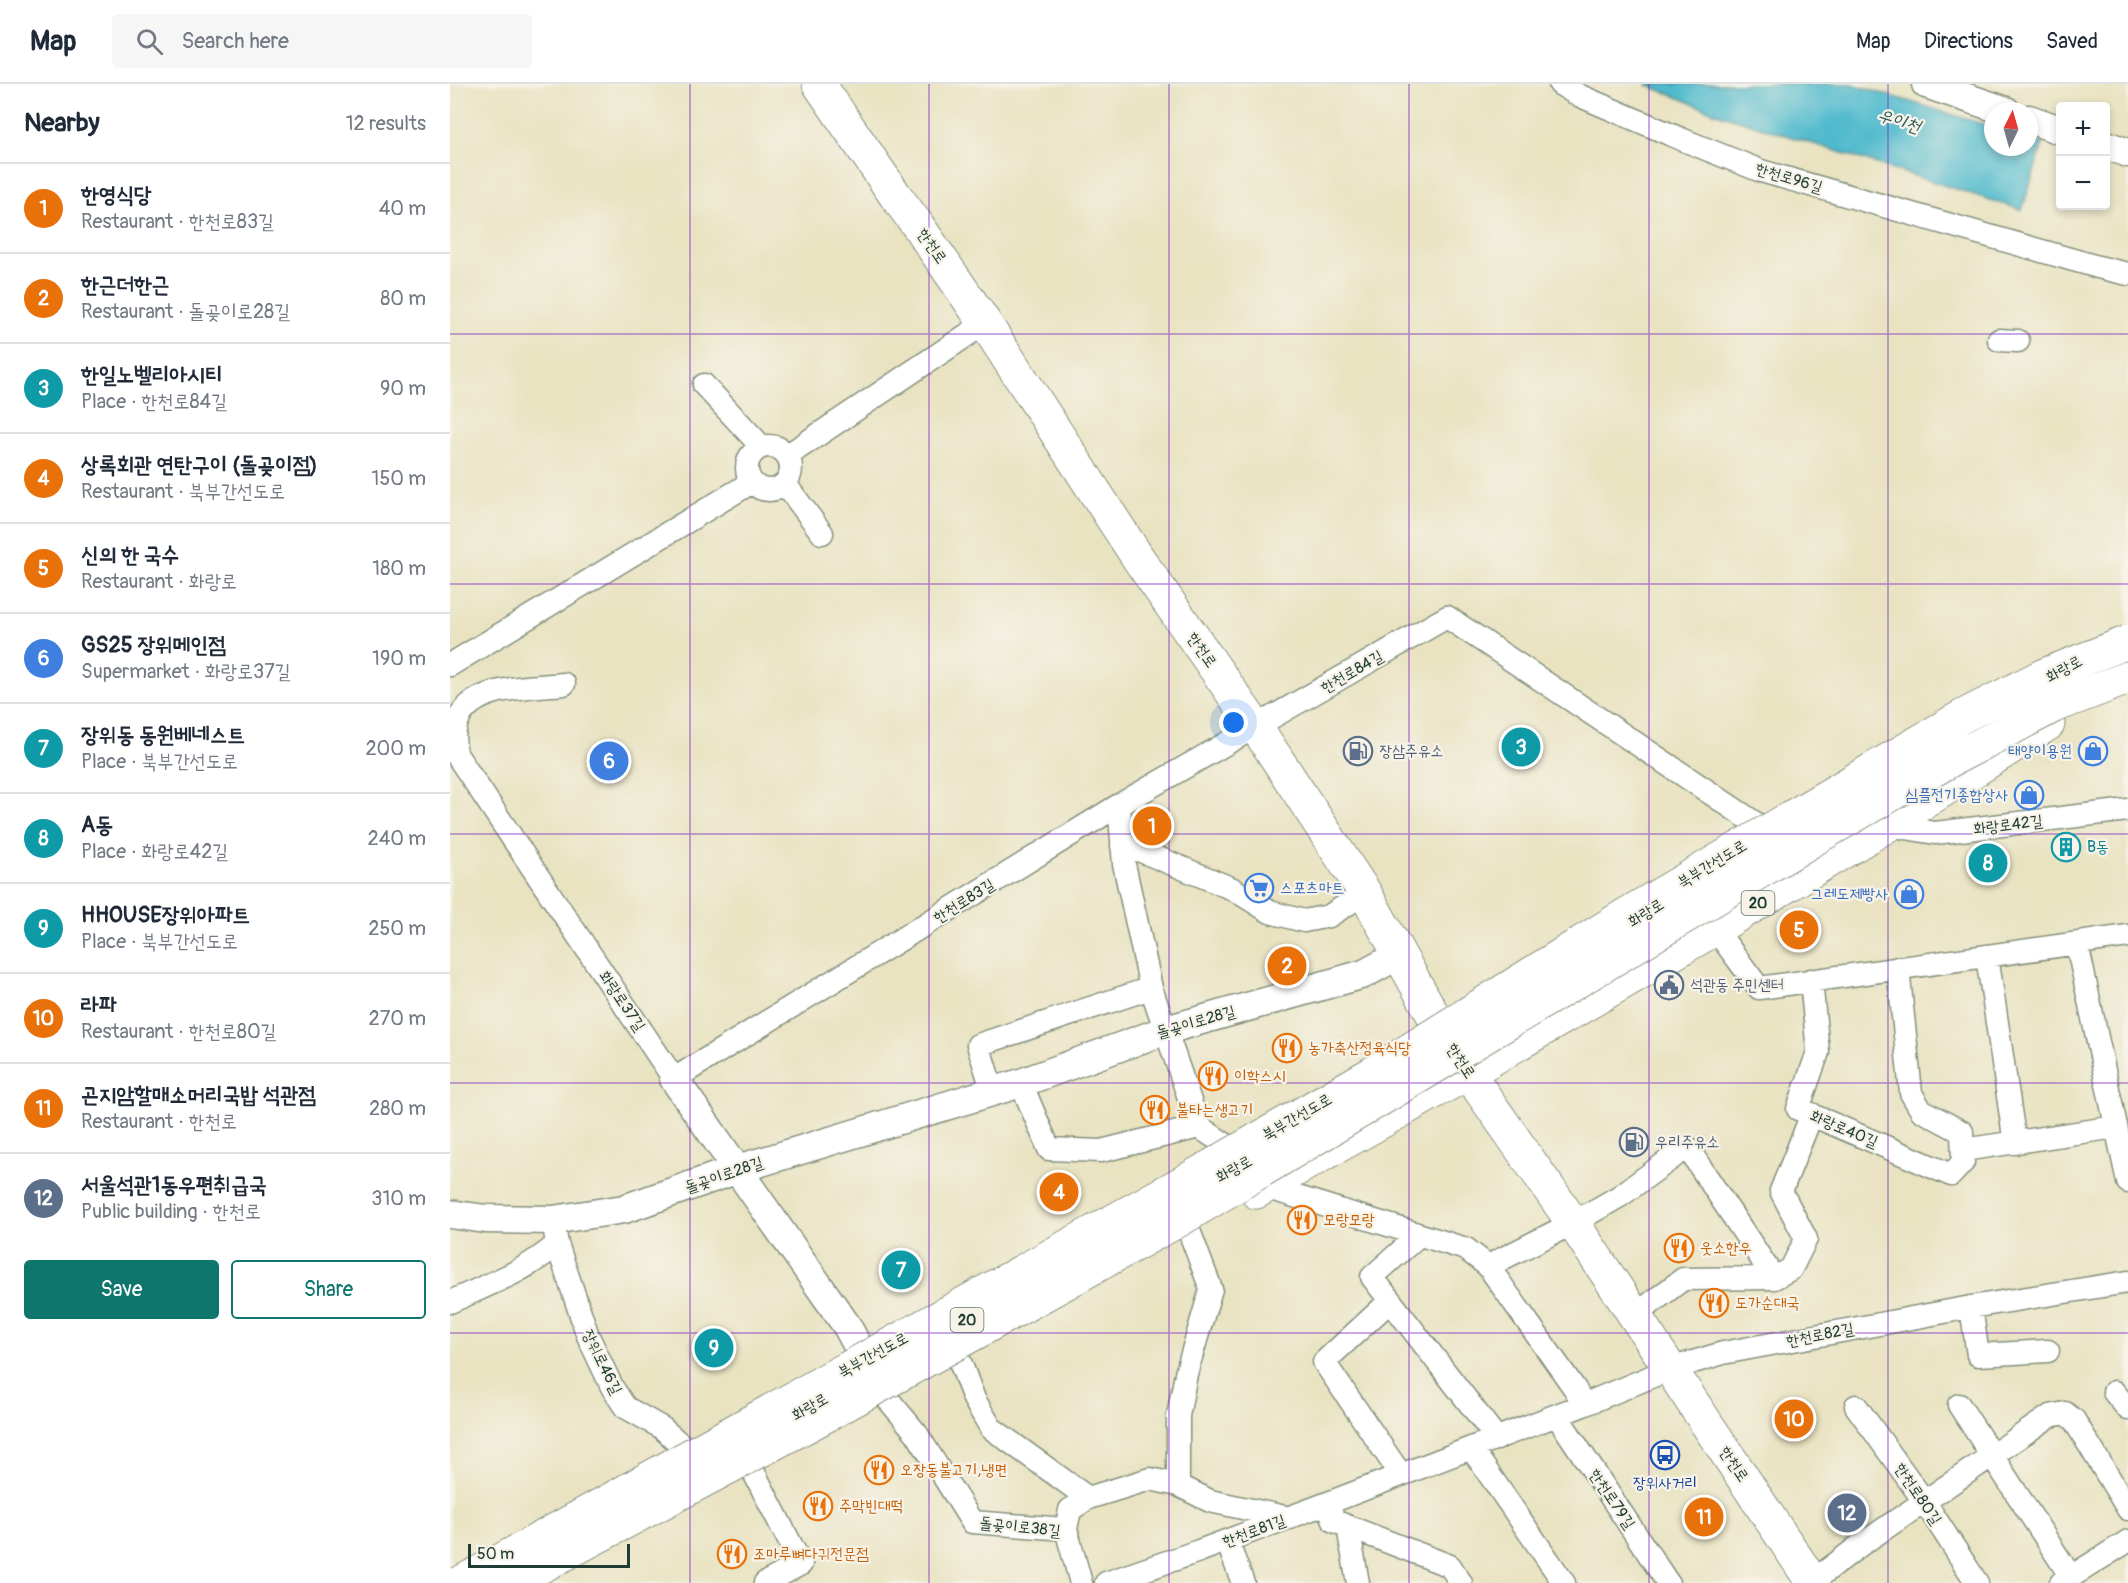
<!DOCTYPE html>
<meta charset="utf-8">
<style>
body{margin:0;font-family:Pangolin,"Poor Story",sans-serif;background:#f6f6f7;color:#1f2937}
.controls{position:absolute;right:18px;top:18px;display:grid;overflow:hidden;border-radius:6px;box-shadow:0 3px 9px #0003}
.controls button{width:54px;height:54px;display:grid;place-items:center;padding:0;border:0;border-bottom:2px solid #e0e1e3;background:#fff;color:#1f2937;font:30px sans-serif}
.compass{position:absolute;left:1534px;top:18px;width:54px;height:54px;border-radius:50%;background:#fff;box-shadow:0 3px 9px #0003;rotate:5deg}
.scale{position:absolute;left:18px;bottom:15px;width:162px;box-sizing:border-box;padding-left:6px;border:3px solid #1f3d34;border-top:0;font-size:16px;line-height:21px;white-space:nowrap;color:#1f3d34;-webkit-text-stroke:4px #f7f3e8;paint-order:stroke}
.you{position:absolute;left:784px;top:639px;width:21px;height:21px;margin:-15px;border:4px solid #fff;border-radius:50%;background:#1a73e8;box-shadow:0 0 0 9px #1a73e833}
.badge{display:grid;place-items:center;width:39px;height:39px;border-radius:50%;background:#0f766e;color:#fff;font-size:20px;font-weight:700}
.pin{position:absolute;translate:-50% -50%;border:3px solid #fff;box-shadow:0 2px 6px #0006}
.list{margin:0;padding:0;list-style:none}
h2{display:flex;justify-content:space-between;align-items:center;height:78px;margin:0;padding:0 24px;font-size:26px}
h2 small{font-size:20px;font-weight:400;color:#747a83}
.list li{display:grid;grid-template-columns:39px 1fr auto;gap:18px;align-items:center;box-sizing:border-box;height:90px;padding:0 24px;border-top:2px solid #e0e1e3}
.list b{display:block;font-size:22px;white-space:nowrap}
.list p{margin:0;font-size:20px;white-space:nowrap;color:#747a83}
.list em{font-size:20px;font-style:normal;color:#747a83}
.actions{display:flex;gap:12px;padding:18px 24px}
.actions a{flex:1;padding:14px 0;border:2px solid #0f766e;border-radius:6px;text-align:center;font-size:21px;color:#0f766e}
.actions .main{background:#0f766e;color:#fff}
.icon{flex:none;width:33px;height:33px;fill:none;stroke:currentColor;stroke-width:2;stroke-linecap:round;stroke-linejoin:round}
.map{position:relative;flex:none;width:1678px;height:1499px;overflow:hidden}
header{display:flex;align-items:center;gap:36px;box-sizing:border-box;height:84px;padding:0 30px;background:#fff;border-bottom:2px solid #e0e1e3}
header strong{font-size:28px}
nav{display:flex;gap:33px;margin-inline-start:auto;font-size:21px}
.search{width:420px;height:54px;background:#f6f6f7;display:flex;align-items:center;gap:15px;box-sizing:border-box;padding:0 21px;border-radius:6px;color:#747a83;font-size:22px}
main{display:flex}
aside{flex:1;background:#fff}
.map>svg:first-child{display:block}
.water{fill:#50bacd;stroke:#387c80;stroke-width:1.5}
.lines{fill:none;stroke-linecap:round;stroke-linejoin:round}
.minor-casing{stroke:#84907b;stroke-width:25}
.tertiary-casing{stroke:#84907b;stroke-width:31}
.secondary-casing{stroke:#84907b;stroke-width:35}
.primary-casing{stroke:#84907b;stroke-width:35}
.minor{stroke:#fff;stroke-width:22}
.tertiary{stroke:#fff;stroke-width:28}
.secondary{stroke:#fff;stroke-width:33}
.primary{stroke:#fff;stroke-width:33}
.trunk-bridge-casing{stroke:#84907b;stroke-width:35;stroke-linecap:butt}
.trunk-bridge{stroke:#fff;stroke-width:33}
.grid{fill:none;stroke:#7b2cbf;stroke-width:1.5;stroke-opacity:0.55}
.labels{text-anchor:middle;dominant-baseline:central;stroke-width:4.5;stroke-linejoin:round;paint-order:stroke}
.shield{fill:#f7f3e8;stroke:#60746a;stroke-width:1.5}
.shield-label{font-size:15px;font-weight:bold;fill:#1f3d34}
.street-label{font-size:16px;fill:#1f3d34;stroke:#f7f3e8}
.service-label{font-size:16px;fill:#4e5e75;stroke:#f7f3e8;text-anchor:start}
.shop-label{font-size:16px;fill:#366cbe;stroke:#f7f3e8;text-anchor:end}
.culture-label{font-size:16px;fill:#0d838f;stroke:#f7f3e8;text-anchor:start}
.food-label{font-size:16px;fill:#c56008;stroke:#f7f3e8;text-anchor:start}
.transit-label{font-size:16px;fill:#164399;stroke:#f7f3e8}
.water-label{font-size:18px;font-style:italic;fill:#2b5c5a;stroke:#f7f3e8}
</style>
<header>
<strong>Map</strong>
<div class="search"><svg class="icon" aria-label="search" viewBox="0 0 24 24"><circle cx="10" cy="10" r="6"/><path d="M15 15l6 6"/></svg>Search here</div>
<nav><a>Map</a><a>Directions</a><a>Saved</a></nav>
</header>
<main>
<aside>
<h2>Nearby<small>12 results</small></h2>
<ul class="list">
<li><span class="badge" style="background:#e8710a">1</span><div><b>한영식당</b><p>Restaurant · 한천로83길</p></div><em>40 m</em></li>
<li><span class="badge" style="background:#e8710a">2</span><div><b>한근더한근</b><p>Restaurant · 돌곶이로28길</p></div><em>80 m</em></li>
<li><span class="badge" style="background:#0f9aa8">3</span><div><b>한일노벨리아시티</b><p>Place · 한천로84길</p></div><em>90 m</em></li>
<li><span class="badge" style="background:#e8710a">4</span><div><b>상록회관 연탄구이 (돌곶이점)</b><p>Restaurant · 북부간선도로</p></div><em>150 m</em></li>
<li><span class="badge" style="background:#e8710a">5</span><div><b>신의 한 국수</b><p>Restaurant · 화랑로</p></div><em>180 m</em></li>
<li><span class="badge" style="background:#3f7fe0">6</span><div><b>GS25 장위메인점</b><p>Supermarket · 화랑로37길</p></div><em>190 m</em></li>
<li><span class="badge" style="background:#0f9aa8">7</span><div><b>장위동 동원베네스트</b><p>Place · 북부간선도로</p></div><em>200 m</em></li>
<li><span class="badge" style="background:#0f9aa8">8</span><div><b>A동</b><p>Place · 화랑로42길</p></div><em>240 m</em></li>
<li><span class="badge" style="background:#0f9aa8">9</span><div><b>HHOUSE장위아파트</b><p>Place · 북부간선도로</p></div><em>250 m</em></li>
<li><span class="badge" style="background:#e8710a">10</span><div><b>라파</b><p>Restaurant · 한천로80길</p></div><em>270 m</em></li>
<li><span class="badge" style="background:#e8710a">11</span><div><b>곤지암할매소머리국밥 석관점</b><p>Restaurant · 한천로</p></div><em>280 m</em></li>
<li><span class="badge" style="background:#5c6f8a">12</span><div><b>서울석관1동우편취급국</b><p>Public building · 한천로</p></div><em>310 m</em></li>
</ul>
<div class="actions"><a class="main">Save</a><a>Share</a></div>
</aside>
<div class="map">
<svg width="1678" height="1499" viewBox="0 0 1678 1499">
<rect width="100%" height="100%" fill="#f7f3e8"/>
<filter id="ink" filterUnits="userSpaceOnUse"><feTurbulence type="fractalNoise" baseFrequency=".0167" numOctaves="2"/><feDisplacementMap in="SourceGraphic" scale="12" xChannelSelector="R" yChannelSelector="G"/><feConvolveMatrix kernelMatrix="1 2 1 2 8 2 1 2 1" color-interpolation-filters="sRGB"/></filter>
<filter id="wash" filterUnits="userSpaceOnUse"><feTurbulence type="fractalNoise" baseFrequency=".008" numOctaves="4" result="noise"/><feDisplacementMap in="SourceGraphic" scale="24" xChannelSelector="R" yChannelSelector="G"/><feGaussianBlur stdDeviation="1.35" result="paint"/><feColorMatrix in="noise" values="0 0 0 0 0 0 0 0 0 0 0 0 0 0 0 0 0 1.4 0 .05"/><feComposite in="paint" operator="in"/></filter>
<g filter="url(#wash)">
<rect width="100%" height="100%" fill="#e9e3c2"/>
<path class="water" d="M1195 0H1402L1543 43V63H1579V54L1593 59 1572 126 1266 29Z"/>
</g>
<g filter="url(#ink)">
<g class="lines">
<g class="minor-casing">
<path id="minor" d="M1110 0 1128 11 1231 55 1311 87 1648 183 1678 190
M1549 256 1568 257
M254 301 311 362
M297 384a22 22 0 1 1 44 0a22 22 0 1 1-44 0Z
M338 371 535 239
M335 400 372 449
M0 581 302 398
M114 600C78 604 13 600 5 646 3 653 5 662 6 670L224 995 669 721 997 533 1326 753
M669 721 674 780 701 904 749 1043
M1438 741 1485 749 1678 726
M672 762 691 767 783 805 820 828 854 837 879 832 915 809
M1265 845 1309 904 1678 852
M1627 860 1678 1098
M1537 872 1565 1059
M1361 896 1368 968 1348 1025 1501 1091 1513 1078 1512 1048 1471 1026 1461 1009 1448 884
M571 999 599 1065 651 1067 749 1043 796 1074
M543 1008 528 961 701 904
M1513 1066 1666 1043
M815 1103 1016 1165 1038 1182 1123 1139 1170 1112 1237 1063 1324 1194
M103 1136 107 1160 138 1252 162 1303 175 1323 212 1344 252 1379
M969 1151 922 1193 1047 1355
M1038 1182 1125 1305 1133 1321
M940 1217 874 1278 951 1391
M0 1218C37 1201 77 1187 107 1160
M1521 1223 1528 1271 1598 1267
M1184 1232 1233 1195 1324 1194 1341 1185 1356 1155 1331 1107 1362 1030
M506 1267 524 1315 541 1344 638 1414 700 1395 728 1401 760 1417 840 1434
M431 1307 467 1350 522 1438 616 1445
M1664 1308 1678 1325
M1509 1321 1621 1493
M1406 1322 1474 1417 1527 1499
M1107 1332 1218 1499
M1021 1364 1114 1499
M300 1381 351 1480 315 1499
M728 1401V1332L736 1290 761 1205 738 1144
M878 1419 884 1437 1000 1482 1011 1499
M898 1443 908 1499
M777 1457 793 1499
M1362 1498 1409 1462 1600 1332 1615 1329 1624 1336 1678 1425
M631 1499 616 1445 620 1426 638 1414
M656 1499 749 1467 878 1419 1133 1321 1220 1285 1273 1269 1521 1223 1678 1198
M1611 1499 1678 1457"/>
</g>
<g class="tertiary-casing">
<path id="tertiary" d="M1476 0 1556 27
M1579 35 1610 46
M1656 61 1678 69
M224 995 397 1242 422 1289
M0 1130 36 1135 103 1136 174 1125 288 1085 571 999 716 946 914 890 949 871"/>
</g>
<g class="secondary-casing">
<path id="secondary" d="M369 0 445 111 466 139 535 239 690 477 806 643 915 809 997 956 1018 989 1123 1139 1363 1499"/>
</g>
<g class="primary-casing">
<path id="primary" d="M806 1108 1018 989 1265 845 1438 741 1598 640"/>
</g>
<use href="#minor" class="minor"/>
<use href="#tertiary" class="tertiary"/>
<use href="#secondary" class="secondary"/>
<use href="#primary" class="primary"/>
<g class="trunk-bridge-casing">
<path id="trunk-bridge" d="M10 1499 737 1096 921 990 1177 830 1513 632 1594 591 1678 558
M60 1499 368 1336 731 1135 1371 751 1501 676 1604 622 1678 594"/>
</g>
<use href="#trunk-bridge" class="trunk-bridge"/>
</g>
</g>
<path class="grid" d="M240 0V1499M479 0V1499M719 0V1499M959 0V1499M1199 0V1499M1438 0V1499M0 250H1678M0 500H1678M0 750H1678M0 999H1678M0 1249H1678"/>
<defs>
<g id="fuel-ring" transform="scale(1.5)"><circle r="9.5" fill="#f7f3e8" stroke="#5c6f8a" stroke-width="1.5"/><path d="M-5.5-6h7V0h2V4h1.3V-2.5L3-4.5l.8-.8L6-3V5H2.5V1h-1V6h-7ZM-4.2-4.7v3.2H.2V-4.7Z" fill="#5c6f8a"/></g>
<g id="shop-ring" transform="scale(1.5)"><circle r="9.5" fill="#f7f3e8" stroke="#3f7fe0" stroke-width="1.5"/><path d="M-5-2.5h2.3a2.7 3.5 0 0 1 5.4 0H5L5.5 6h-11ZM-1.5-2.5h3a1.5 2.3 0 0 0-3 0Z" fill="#3f7fe0"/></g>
<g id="building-ring" transform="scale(1.5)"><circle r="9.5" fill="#f7f3e8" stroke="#0f9aa8" stroke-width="1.5"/><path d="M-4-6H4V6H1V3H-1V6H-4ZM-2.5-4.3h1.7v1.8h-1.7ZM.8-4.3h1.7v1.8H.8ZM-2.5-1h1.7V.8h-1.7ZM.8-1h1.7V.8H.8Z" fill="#0f9aa8"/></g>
<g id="supermarket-ring" transform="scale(1.5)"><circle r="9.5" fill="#f7f3e8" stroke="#3f7fe0" stroke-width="1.5"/><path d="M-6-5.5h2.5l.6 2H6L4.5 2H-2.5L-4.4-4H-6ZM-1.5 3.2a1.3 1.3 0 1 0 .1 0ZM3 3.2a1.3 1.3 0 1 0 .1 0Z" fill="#3f7fe0"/></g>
<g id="civic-ring" transform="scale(1.5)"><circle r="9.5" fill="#f7f3e8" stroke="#5c6f8a" stroke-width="1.5"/><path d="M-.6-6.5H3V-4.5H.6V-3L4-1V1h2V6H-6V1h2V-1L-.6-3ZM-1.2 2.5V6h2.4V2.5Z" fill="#5c6f8a"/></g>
<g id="restaurant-ring" transform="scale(1.5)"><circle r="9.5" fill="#f7f3e8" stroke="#e8710a" stroke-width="1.5"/><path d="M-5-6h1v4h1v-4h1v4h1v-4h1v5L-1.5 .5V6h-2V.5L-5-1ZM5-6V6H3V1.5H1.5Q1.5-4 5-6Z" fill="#e8710a"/></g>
<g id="bus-ring" transform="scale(1.5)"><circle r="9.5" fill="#f7f3e8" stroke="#1a4fb4" stroke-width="1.5"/><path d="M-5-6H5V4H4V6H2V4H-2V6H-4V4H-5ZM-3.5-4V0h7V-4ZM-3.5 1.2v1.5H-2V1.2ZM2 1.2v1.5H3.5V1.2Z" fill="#1a4fb4"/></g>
</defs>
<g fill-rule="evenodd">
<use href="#fuel-ring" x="908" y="667"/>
<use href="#shop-ring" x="1643" y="667"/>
<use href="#shop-ring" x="1579" y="711"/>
<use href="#building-ring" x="1616" y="763"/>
<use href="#supermarket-ring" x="809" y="804"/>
<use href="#shop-ring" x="1459" y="810"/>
<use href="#civic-ring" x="1219" y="901"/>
<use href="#restaurant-ring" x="837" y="964"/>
<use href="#restaurant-ring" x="763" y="992"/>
<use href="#restaurant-ring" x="705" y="1026"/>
<use href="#fuel-ring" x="1184" y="1058"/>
<use href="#restaurant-ring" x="852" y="1136"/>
<use href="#restaurant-ring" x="1229" y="1164"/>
<use href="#restaurant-ring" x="1264" y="1219"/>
<use href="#bus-ring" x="1215" y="1371"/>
<use href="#restaurant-ring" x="429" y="1386"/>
<use href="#restaurant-ring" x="368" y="1422"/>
<use href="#restaurant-ring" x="282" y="1470"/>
</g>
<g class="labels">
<g class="shield">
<rect x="1291.5" y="807" width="33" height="24" rx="4.5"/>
<rect x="500.5" y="1224" width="33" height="24" rx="4.5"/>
</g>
<g class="shield-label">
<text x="1308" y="819">20</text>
<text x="517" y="1236">20</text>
</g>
<g class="street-label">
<text transform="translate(1339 94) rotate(17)">한천로96길</text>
<text transform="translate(482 162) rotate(55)">한천로</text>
<text transform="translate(752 566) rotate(55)">한천로</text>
<text transform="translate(1614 585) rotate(-29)">화랑로</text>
<text transform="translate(902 588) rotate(-30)">한천로84길</text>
<text transform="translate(1558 741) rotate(-7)">화랑로42길</text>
<text transform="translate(1262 780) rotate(-31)">북부간선도로</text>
<text transform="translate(514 817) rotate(-32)">한천로83길</text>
<text transform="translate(1196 829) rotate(-32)">화랑로</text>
<text transform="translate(172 917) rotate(56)">화랑로37길</text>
<text transform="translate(746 938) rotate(-16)">돌곶이로28길</text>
<text transform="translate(1011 977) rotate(57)">한천로</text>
<text transform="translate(847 1033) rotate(-30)">북부간선도로</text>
<text transform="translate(1394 1045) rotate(23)">화랑로40길</text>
<text transform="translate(784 1085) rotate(-29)">화랑로</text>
<text transform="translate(274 1091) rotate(-19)">돌곶이로28길</text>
<text transform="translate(1370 1251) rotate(-11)">한천로82길</text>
<text transform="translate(423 1271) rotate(-29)">북부간선도로</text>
<text transform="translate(152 1278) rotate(64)">장위로46길</text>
<text transform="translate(360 1323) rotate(-30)">화랑로</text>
<text transform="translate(1284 1380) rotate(56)">한천로</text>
<text transform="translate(1468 1410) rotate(56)">한천로80길</text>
<text transform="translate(1162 1415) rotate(56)">한천로79길</text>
<text transform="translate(570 1443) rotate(6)">돌곶이로38길</text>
<text transform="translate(804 1447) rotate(-20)">한천로81길</text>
</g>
<g class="service-label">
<text x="929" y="667">장삼주유소</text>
<text x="1240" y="901">석관동 주민센터</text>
<text x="1205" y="1058">우리주유소</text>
</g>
<g class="shop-label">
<text x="1622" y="667">태양이용원</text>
<text x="1558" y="711">심플전기종합상사</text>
<text x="830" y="804" text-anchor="start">스포츠마트</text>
<text x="1438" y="810">그레도제빵사</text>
</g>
<g class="culture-label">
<text x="1637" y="763">B동</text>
</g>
<g class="food-label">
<text x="858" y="964">농가축산정육식당</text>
<text x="784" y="992">이학스시</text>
<text x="726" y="1026">불타는생고기</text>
<text x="873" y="1136">모랑모랑</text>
<text x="1250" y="1164">웃소한우</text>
<text x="1285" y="1219">도가순대국</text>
<text x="450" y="1386">오장동불고기,냉면</text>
<text x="389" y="1422">주막빈대떡</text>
<text x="303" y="1470">조마루뼈다귀전문점</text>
</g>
<g class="transit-label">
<text x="1215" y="1399">장위사거리</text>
</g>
<g class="water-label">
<text transform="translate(1449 37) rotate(18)">우이천</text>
</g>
</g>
</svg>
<div class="controls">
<button>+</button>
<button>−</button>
</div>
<svg class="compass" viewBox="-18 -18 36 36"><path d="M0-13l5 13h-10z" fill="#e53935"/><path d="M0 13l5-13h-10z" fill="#747a83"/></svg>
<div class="scale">50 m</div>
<div class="you"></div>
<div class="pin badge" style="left:702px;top:742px;background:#e8710a">1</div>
<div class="pin badge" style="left:837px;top:882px;background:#e8710a">2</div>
<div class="pin badge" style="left:1071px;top:663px;background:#0f9aa8">3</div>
<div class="pin badge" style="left:609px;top:1108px;background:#e8710a">4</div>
<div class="pin badge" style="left:1349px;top:846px;background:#e8710a">5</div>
<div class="pin badge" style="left:159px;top:677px;background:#3f7fe0">6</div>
<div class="pin badge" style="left:451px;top:1186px;background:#0f9aa8">7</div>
<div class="pin badge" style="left:1538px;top:779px;background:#0f9aa8">8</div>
<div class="pin badge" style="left:264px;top:1264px;background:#0f9aa8">9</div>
<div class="pin badge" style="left:1344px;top:1335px;background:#e8710a">10</div>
<div class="pin badge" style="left:1254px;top:1433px;background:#e8710a">11</div>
<div class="pin badge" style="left:1397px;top:1429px;background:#5c6f8a">12</div>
</div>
</main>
